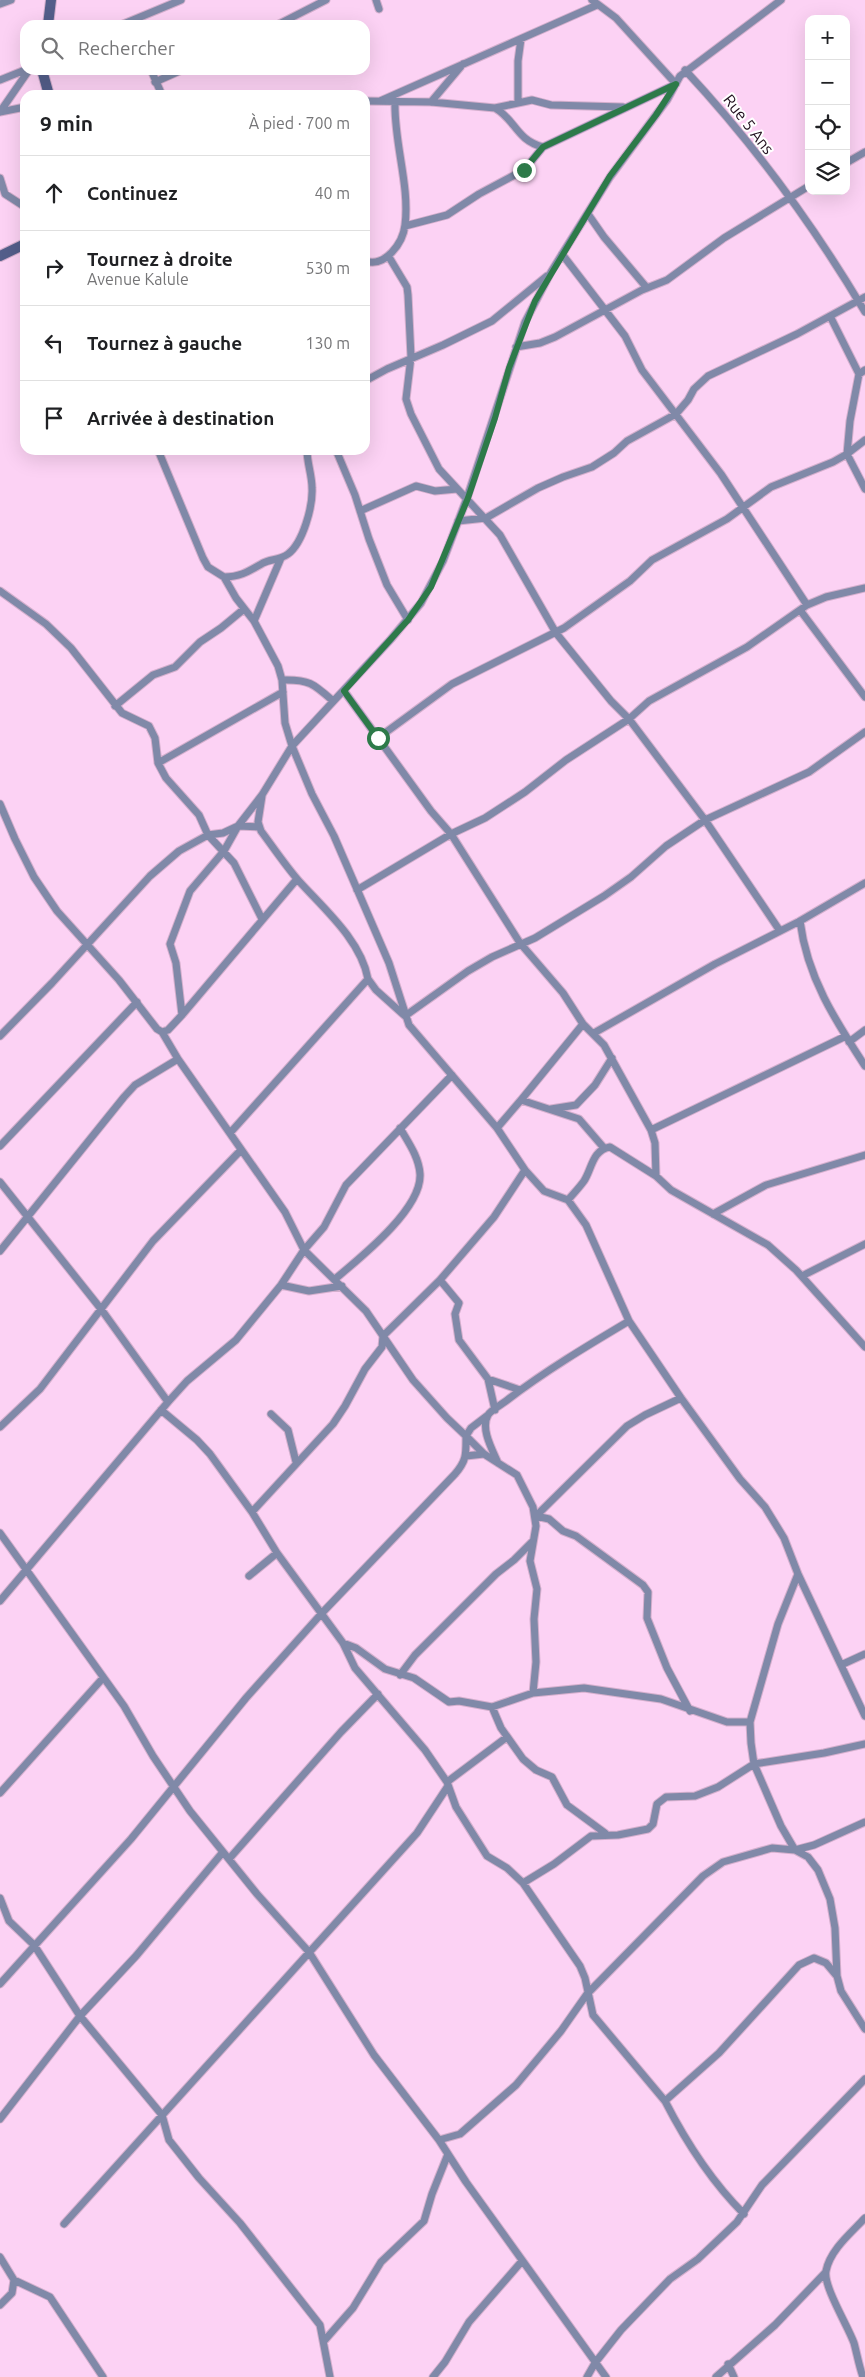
<!DOCTYPE html>
<html lang="fr">
<meta charset="utf-8">
<style>
body{margin:0;font-family:Ubuntu,sans-serif;background:#f2f2f2;color:#202124}
.controls{position:absolute;right:15px;top:15px;display:grid;overflow:hidden;border-radius:10px;box-shadow:0 5px 20px #0002}
.controls button{width:45px;height:45px;display:grid;place-items:center;padding:0;border:0;border-bottom:1px solid #e0e0e0;background:#fff;color:#202124;font:25px sans-serif}
.stop{position:absolute;width:15px;height:15px;margin:-11px;border:4px solid #2d7a49;border-radius:50%;background:#fff}
.stop.end{background:#2d7a49;border-color:#fff;box-shadow:0 1px 5px #0008}
.list{margin:0;padding:0;list-style:none}
h2{display:flex;justify-content:space-between;align-items:center;height:65px;margin:0;padding:0 20px;font-size:21px}
h2 small{font-size:16px;font-weight:400;color:#757577}
.list li{display:grid;grid-template-columns:32px 1fr auto;gap:15px;align-items:center;box-sizing:border-box;height:75px;padding:0 20px;border-top:1px solid #e0e0e0}
.list b{display:block;font-size:19px;white-space:nowrap}
.list p{margin:0;font-size:16px;white-space:nowrap;color:#757577}
.list em{font-size:16px;font-style:normal;color:#757577}
.icon{flex:none;width:28px;height:28px;fill:none;stroke:currentColor;stroke-width:2;stroke-linecap:round;stroke-linejoin:round}
.map{position:relative;flex:none;width:865px;height:2377px;overflow:hidden}
.search{position:absolute;background:#fff;box-shadow:0 5px 20px #0002;left:20px;top:20px;width:350px;height:55px;display:flex;align-items:center;gap:12px;box-sizing:border-box;padding:0 18px;border-radius:15px;color:#757577;font-size:19px}
.panel{position:absolute;background:#fff;box-shadow:0 5px 20px #0002;left:20px;top:90px;width:350px;height:365px;border-radius:15px}
.map>svg:first-child{display:block}
.lines{fill:none;stroke-linecap:round;stroke-linejoin:round}
.street-casing{stroke:#d4afcd;stroke-width:9}
.secondary-casing{stroke:#d4afcd;stroke-width:12}
.street{stroke:#8089a8;stroke-width:7}
.secondary{stroke:#535e8a;stroke-width:10}
.route{stroke:#2d7a49;stroke-width:6}
.labels{text-anchor:middle;dominant-baseline:central;stroke-width:4;stroke-linejoin:round;paint-order:stroke}
.street-label{font-size:16px;fill:#200e1d;stroke:#fff}
</style>
<div class="map">
<svg width="865" height="2377" viewBox="0 0 865 2377">
<rect width="100%" height="100%" fill="#fcd2f4"/>
<g class="lines">
<g class="street-casing">
<path id="street" d="M376 0 379 9
M0 4 11 0
M121 25 181 0
M277 25 326 0
M151 70 162 95
M685 70C753 143 814 226 865 312
M0 80 25 70
M155 82 182 70
M365 101 431 102 495 108C516 120 516 140 543 147
M380 101 597 5
M431 102 463 64
M518 102V61L521 39
M495 108 532 100 551 105 623 107
M0 112 29 70
M0 112 25 107
M846 163 865 152
M0 178 5 194 25 207
M588 214 604 237 647 288
M405 226 447 215 479 194 524 170 543 147 676 84 616 18 592 0
M562 254 625 336 642 370 721 474 807 605
M389 257 407 287 408 295 411 357 406 399 411 414 439 469 500 535 556 633 611 701 629 719 705 820 780 931
M365 261C385 268 403 243 405 225 410 186 394 143 395 103
M516 347 540 343 555 337 642 290 667 280 724 238 809 186
M865 370 859 374 850 421 847 454 865 489
M859 374 830 316 865 297
M365 381 387 369 443 345 492 321 547 276
M158 450 203 558 208 567 224 577C241 577 249 571 263 563 271 559 280 560 288 554 303 543 313 506 312 488 312 475 307 463 307 450
M336 450 355 495 369 539 387 585 408 620
M360 511 416 486 435 491 457 489
M458 521 486 518 538 488 563 477 592 467 614 453 627 441 676 414 688 400 694 389 708 376 797 334 830 316
M224 577 236 598 254 621 278 666 282 680 285 723 292 746 312 794 334 836 389 963 409 1025 497 1128 525 1170 544 1191 568 1200 586 1225 629 1321 681 1398 740 1479 765 1507 784 1538 798 1574 778 1624 750 1722 751 1743 754 1764 781 1826 795 1850 808 1857 818 1870 830 1899 835 1928 837 1976 841 1991 865 2029
M0 591 46 624 71 648 122 713 149 726 155 738 158 763 166 778 199 815 208 835 234 863 262 919
M800 610 865 697
M254 621 281 558
M282 680C309 679 314 684 333 701
M344 691 431 811 451 834 520 943 563 993 583 1024 604 1045 651 1130 655 1143 656 1176
M115 706 153 675 175 667 200 642 221 628 244 609
M378 738 452 684 564 628 630 581 652 560 727 519 771 487 833 462 847 454 865 440
M158 763 283 692
M0 804 15 839 34 877 57 911 119 980 157 1029 162 1032 178 1059 285 1212 304 1250 366 1311 413 1380 447 1418 466 1436C466 1454 467 1460 455 1474L322 1613 246 1698 131 1839 0 1984
M357 890 451 834 485 818 525 792 566 760 629 719 649 701 747 647 807 605 826 597 865 588
M800 921C807 977 835 1020 865 1066
M368 979 376 990 405 1016 468 971 492 957 535 938 604 896 631 877 666 846 705 820 809 772 865 732
M182 1015 176 963 170 944 190 891 224 851 238 826 259 827
M162 1032 168 1030 182 1015 297 879
M594 1033 715 964 800 921 865 883
M0 1036 52 983 150 876 179 851 208 835 223 833 238 826 262 795 292 746 391 639 421 603 443 561 467 498 525 322 551 272 610 177 667 100 680 76 781 0
M849 1042 865 1030
M521 1100 583 1024
M551 1109 576 1105 595 1085 612 1058
M497 1128 521 1100 579 1119 604 1148
M651 1130 844 1037
M230 1133 368 979C361 940 323 908 298 880 285 865 273 847 261 831L258 822 262 796
M0 1146 137 1002
M0 1182 101 1309 168 1402
M568 1200C573 1194 579 1188 584 1181 592 1169 592 1150 610 1147L656 1176 671 1190 768 1245 796 1270 865 1347
M713 1214 766 1185 865 1155
M0 1251 124 1097 135 1085 178 1059
M802 1276 865 1244
M335 1279C360 1258 422 1209 420 1174 419 1157 408 1142 400 1128
M281 1285 309 1291 342 1286
M488 1379 520 1390
M161 1410 197 1440 210 1454 252 1512 277 1553 343 1643 355 1668 425 1750 447 1782 456 1807 487 1856 507 1868 523 1883 554 1864 591 1836 618 1835 648 1829 653 1824 657 1804 666 1797 695 1796 718 1787 754 1764 824 1753 865 1744
M495 1410 488 1379 459 1340 455 1314 459 1303 440 1280 494 1217 525 1170
M271 1414 288 1430 296 1462
M488 1415 471 1428 466 1436 484 1454 517 1475 533 1507 536 1526 530 1561 537 1589 534 1619 536 1662 533 1693
M0 1427 40 1389 153 1241 241 1150
M466 1456 484 1454
M498 1463C493 1451 480 1429 488 1415 491 1410 501 1405 506 1401 545 1371 587 1346 629 1321
M252 1512 333 1424 345 1406 365 1369 382 1347 383 1336 440 1280
M536 1516 549 1519 563 1531 576 1536 643 1585 648 1592 647 1618 667 1668 690 1711
M536 1516 627 1426 645 1415 681 1398
M0 1533 124 1706 153 1756 190 1811 257 1894 309 1952 374 2055 439 2140 466 2182 606 2377
M798 1574 865 1716
M249 1576 277 1553
M0 1601 168 1402 187 1381 236 1340 281 1285 304 1250 324 1227 346 1185 452 1075
M343 1643 356 1648 385 1669 414 1678 449 1702 459 1701 492 1707 533 1693 584 1688 661 1699 727 1722H750
M841 1665 865 1654
M400 1675 415 1655 496 1574 514 1560 533 1541
M492 1707 501 1728 523 1759 536 1770 552 1777 567 1805 605 1833
M447 1782 507 1737
M0 1793 103 1678
M229 1859 341 1732 378 1694
M523 1883 580 1966 585 1978 593 2015 665 2101 719 2053 799 1965 814 1958 826 1963 836 1975
M0 1898 9 1921 34 1945 80 2016 162 2115 169 2140 199 2178 240 2223 320 2325 330 2377
M665 2101C686 2142 711 2181 744 2214
M0 2119 80 2016 136 1956 223 1852
M439 2140 460 2134 516 2085 561 2031 587 1994 703 1876 723 1862 772 1848 795 1850 814 1845 865 1822
M64 2224 417 1833 448 1786
M0 2257 14 2280 12 2293 0 2305
M14 2280 50 2297 103 2377
M324 2341 353 2308 381 2262 424 2221 432 2194 448 2154
M728 2364 734 2377
M433 2377 445 2362 469 2322 522 2261
M587 2377 595 2363 621 2330 670 2279 698 2259 737 2222 762 2185 865 2079
M716 2377 775 2325 825 2273
M863 2377C859 2366 857 2354 854 2343 848 2326 823 2286 826 2271 830 2250 851 2233 865 2218"/>
</g>
<g class="secondary-casing">
<path id="secondary" d="M48 25 51 0
M42 70 49 95
M0 256 25 244"/>
</g>
<use href="#street" class="street"/>
<use href="#secondary" class="secondary"/>
</g>
<g class="lines">
<path class="route" d="M378 738 344 691 408 620 431 587 468 498 495 418 509 368 535 301 610 176 656 115 676 84 543 147 524 170"/>
</g>
<g class="labels">
<g class="street-label">
<text transform="translate(749 124) rotate(52)">Rue 5 Ans</text>
</g>
</g>
</svg>
<div class="controls">
<button>+</button>
<button>−</button>
<button><svg class="icon" aria-label="locate" viewBox="0 0 24 24"><circle cx="12" cy="12" r="6"/><path d="M12 2v4M12 18v4M2 12h4M18 12h4"/></svg></button>
<button><svg class="icon" aria-label="layers" viewBox="0 0 24 24"><path d="M12 4l9 5-9 5-9-5zM3 14l9 5 9-5"/></svg></button>
</div>
<div class="stop" style="left:378px;top:738px"></div>
<div class="stop end" style="left:524px;top:170px"></div>
<div class="search"><svg class="icon" aria-label="search" viewBox="0 0 24 24"><circle cx="10" cy="10" r="6"/><path d="M15 15l6 6"/></svg>Rechercher</div>
<section class="panel">
<h2>9 min<small>À pied · 700 m</small></h2>
<ul class="list">
<li><svg class="icon" aria-label="ahead" viewBox="0 0 24 24"><path d="M12 20V5M6 11l6-6 6 6"/></svg><div><b>Continuez</b></div><em>40 m</em></li>
<li><svg class="icon" aria-label="right" viewBox="0 0 24 24"><path d="M7 20v-9h11M14 6l5 5-5 5"/></svg><div><b>Tournez à droite</b><p>Avenue Kalule</p></div><em>530 m</em></li>
<li><svg class="icon" aria-label="left" viewBox="0 0 24 24"><path d="M17 20v-9H6M10 6l-5 5 5 5"/></svg><div><b>Tournez à gauche</b></div><em>130 m</em></li>
<li><svg class="icon" aria-label="arrive" viewBox="0 0 24 24"><path d="M6 21V4h12l-3 4 3 4H6"/></svg><div><b>Arrivée à destination</b></div></li>
</ul>
</section>
</div>
